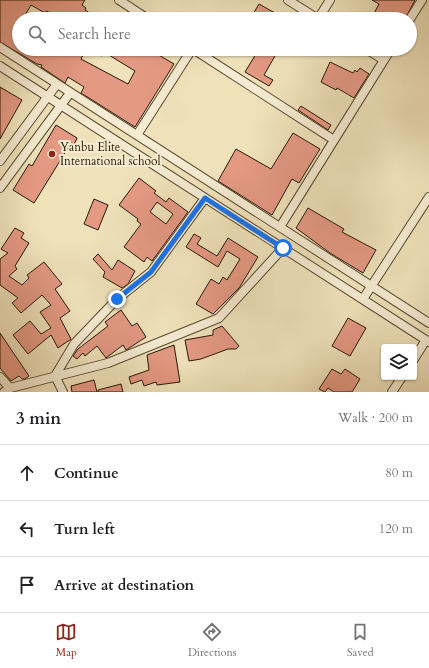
<!DOCTYPE html>
<meta charset="utf-8">
<style>
body{margin:0;font-family:Cardo,serif;background:#f2f2f2;color:#202124}
.controls{position:absolute;right:12px;bottom:12px;display:grid;overflow:hidden;border-radius:4px;box-shadow:0 1px 3px #0004}
.controls button{width:36px;height:36px;display:grid;place-items:center;padding:0;border:0;border-bottom:1px solid #e0e0e0;background:#fff;color:#202124;font:20px sans-serif}
.stop{position:absolute;width:12px;height:12px;margin:-9px;border:3px solid #1a73e8;border-radius:50%;background:#fff}
.stop.end{background:#1a73e8;border-color:#fff;box-shadow:0 1px 4px #0008}
.list{margin:0;padding:0;list-style:none}
h2{display:flex;justify-content:space-between;align-items:center;height:52px;margin:0;padding:0 16px;font-size:17px}
h2 small{font-size:13px;font-weight:400;color:#757577}
.list li{display:grid;grid-template-columns:26px 1fr auto;gap:12px;align-items:center;box-sizing:border-box;height:56px;padding:0 16px;border-top:1px solid #e0e0e0}
.list b{display:block;font-size:15px;white-space:nowrap}
.list em{font-size:13px;font-style:normal;color:#757577}
.icon{flex:none;width:22px;height:22px;fill:none;stroke:currentColor;stroke-width:2;stroke-linecap:round;stroke-linejoin:round}
.map{position:relative;flex:none;width:429px;height:392px;overflow:hidden}
.search{position:absolute;background:#fff;box-shadow:0 1px 3px #0004;left:12px;right:12px;top:12px;height:44px;display:flex;align-items:center;gap:10px;box-sizing:border-box;padding:0 14px;border-radius:22px;color:#757577;font-size:15px}
.sheet{height:220px;background:#fff}
nav{display:flex;justify-content:space-around;align-items:center;box-sizing:border-box;height:56px;border-top:1px solid #e0e0e0;background:#fff;font-size:11px;color:#757577}
nav a{display:grid;justify-items:center;gap:2px}
nav .on{color:#8f2418}
.map>svg:first-child{display:block}
.building{fill:#e49983;stroke:#281702;fill-rule:evenodd}
.lines{fill:none;stroke-linecap:round;stroke-linejoin:round}
.minor-casing{stroke:#5a4a30;stroke-width:10}
.minor{stroke:#f5ecd3;stroke-width:8}
.route{stroke:#1a73e8;stroke-width:5}
.poi-dot{fill:#8f2418;stroke:#f5ecd3;stroke-width:1.5}
.labels{text-anchor:middle;dominant-baseline:central;stroke-width:4;stroke-linejoin:round;paint-order:stroke}
.poi-label{font-size:12px;fill:#281702;stroke:#f5ecd3;text-anchor:start}
</style>
<div class="map">
<svg width="429" height="392" viewBox="0 0 429 392">
<rect width="100%" height="100%" fill="#efe2bb"/>
<filter id="stains"><feTurbulence type="fractalNoise" baseFrequency=".005" numOctaves="4"/><feColorMatrix values="0 0 0 0 .2 0 0 0 0 .09 0 0 0 0 .02 0 0 0 .5 -.17"/></filter>
<radialGradient id="worn" r=".72"><stop offset=".6" stop-color="#630" stop-opacity="0"/><stop offset="1" stop-color="#630" stop-opacity=".3"/></radialGradient>
<path class="building" d="M0 0H85L82 5 86 8 85 10 99 19H64L46 11 45 13 31 5 23 19H19V49H64L75 55 78 49H86L81 59 128 84 135 71 104 52 102 56 88 49H153L152 51 174 64 135 127 81 93 84 87 68 77 65 83 41 67 42 65 37 64 0 42Z
M372 0H415L405 19H371L379 4Z
M259 4 275 13 274 14 283 19H250Z
M259 49H279L264 75 273 80 269 86 245 72Z
M330 62 353 73 355 70 357 72 360 68 369 74 354 98 337 88 336 90 321 82Z
M0 87 22 100 0 139Z
M301 106 331 125 328 130 298 110Z
M56 125 77 138 74 145 71 143 34 203 13 190 29 164 32 166Z
M293 133 320 149 299 183 292 179 272 215 218 181 236 149 271 169Z
M139 178 156 191 154 193 166 202 169 198 188 212 152 261 147 257 144 262 124 247 141 224 137 221 138 219 119 205ZM157 202 173 214 166 224 150 212Z
M94 199 108 205 98 230 84 224Z
M308 208 344 229 342 232 376 250 363 273 330 253 296 228Z
M15 228 24 233 21 238 29 243 15 266 17 269 9 276 22 285 29 278 27 275 44 262 62 284 55 289 70 311 60 318 71 339 58 348 51 335 28 354 13 335 30 321 41 334 51 328 40 312 51 305 42 295 21 313 12 303 18 298 0 285V259L8 253 1 249Z
M194 234 201 238 197 244 217 256 228 238 258 257 239 288 213 314 196 304 211 279 219 284 223 277 227 280 240 259 227 251 218 267 186 247Z
M98 254 112 270 118 260 135 271 128 284 122 288 103 277 105 272 93 259Z
M121 310 132 326 137 323 146 337 126 350 123 345 106 358 97 346 85 356 83 353 77 359 73 356 78 349 108 326 105 322Z
M348 318 366 328 350 356 332 346Z
M222 326 239 346 236 349H228L201 359 189 361 185 340 213 335V330Z
M0 333 29 376 25 379H22L19 376 11 381 0 368Z
M174 345 180 382 157 385 156 382 144 386 142 380 131 384 129 377 149 370 147 355Z
M332 369 341 374 345 369 360 379 352 392H334L328 388 325 392 319 389Z
M94 380 97 392H72L71 386Z
M121 384 123 392H98V390Z"/>
<g class="lines">
<g class="minor-casing">
<path id="minor" d="M119 0 148 19
M288 0 318 19
M318 19 330 0
M410 19 422 0
M0 47 429 323
M193 49 334 140
M384 60 391 49
M0 66 429 342
M137 135 192 49
M0 161 57 84
M0 188 70 93
M280 227 384 60 366 49
M363 299 429 197
M414 359 426 340
M0 377 10 388
M4 392 10 388 108 363 219 318 283 248
M63 392 55 376 74 344 117 299 151 272 205 198
M392 392 402 377"/>
</g>
<use href="#minor" class="minor"/>
</g>
<g class="lines">
<path class="route" d="M117 299 151 272 205 198 283 248"/>
</g>
<circle class="poi-dot" cx="52" cy="154" r="4"/>
<g class="labels">
<g class="poi-label">
<text x="60" y="147">Yanbu Elite<tspan x="60" dy="14">International school</tspan></text>
</g>
</g>
<rect width="100%" height="100%" filter="url(#stains)"/>
<rect width="100%" height="100%" fill="url(#worn)"/>
</svg>
<div class="controls">
<button><svg class="icon" aria-label="layers" viewBox="0 0 24 24"><path d="M12 4l9 5-9 5-9-5zM3 14l9 5 9-5"/></svg></button>
</div>
<div class="stop" style="left:283px;top:248px"></div>
<div class="stop end" style="left:117px;top:299px"></div>
<div class="search"><svg class="icon" aria-label="search" viewBox="0 0 24 24"><circle cx="10" cy="10" r="6"/><path d="M15 15l6 6"/></svg>Search here</div>
</div>
<section class="sheet">
<h2>3 min<small>Walk · 200 m</small></h2>
<ul class="list">
<li><svg class="icon" aria-label="ahead" viewBox="0 0 24 24"><path d="M12 20V5M6 11l6-6 6 6"/></svg><div><b>Continue</b></div><em>80 m</em></li>
<li><svg class="icon" aria-label="left" viewBox="0 0 24 24"><path d="M17 20v-9H6M10 6l-5 5 5 5"/></svg><div><b>Turn left</b></div><em>120 m</em></li>
<li><svg class="icon" aria-label="arrive" viewBox="0 0 24 24"><path d="M6 21V4h12l-3 4 3 4H6"/></svg><div><b>Arrive at destination</b></div></li>
</ul>
</section>
<nav>
<a class="on"><svg class="icon" aria-label="map" viewBox="0 0 24 24"><path d="M3 6l6-2 6 2 6-2v14l-6 2-6-2-6 2zM9 4v14M15 6v14"/></svg>Map</a>
<a><svg class="icon" aria-label="directions" viewBox="0 0 24 24"><path d="M12 3l9 9-9 9-9-9zM9 14v-3h6M13 9l2 2-2 2"/></svg>Directions</a>
<a><svg class="icon" aria-label="saved" viewBox="0 0 24 24"><path d="M7 4h10v16l-5-4-5 4z"/></svg>Saved</a>
</nav>
